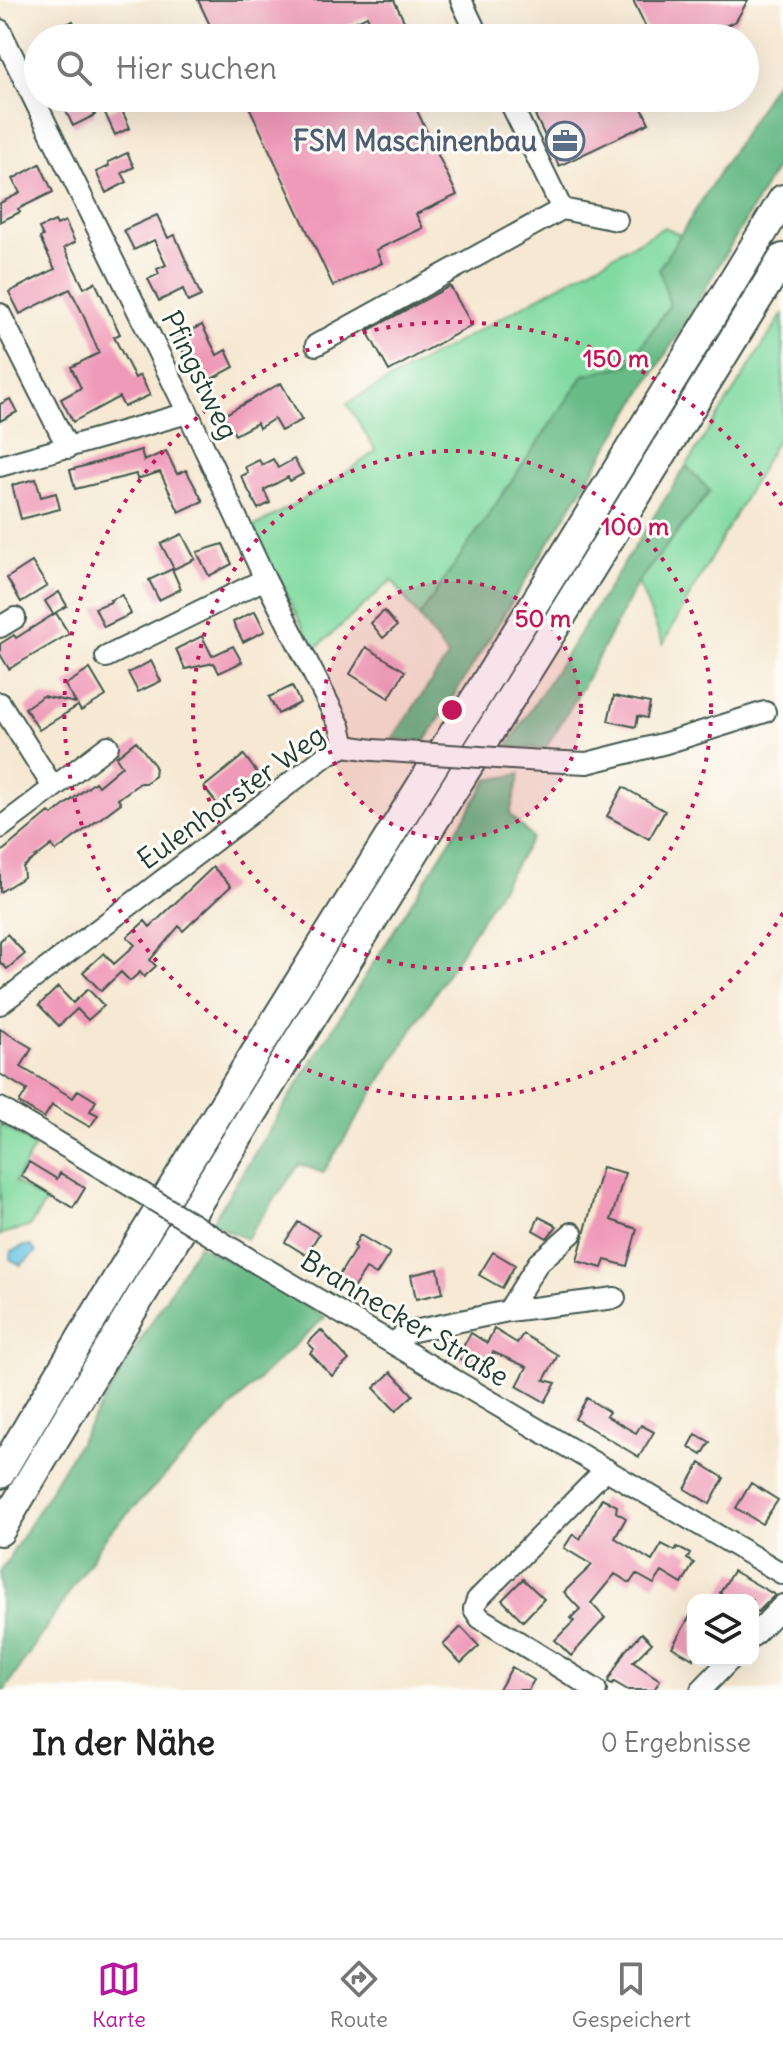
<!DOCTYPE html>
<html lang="de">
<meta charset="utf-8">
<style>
body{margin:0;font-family:Delius,sans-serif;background:#f2f2f2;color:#222}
.controls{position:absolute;right:24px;bottom:24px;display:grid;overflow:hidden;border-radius:16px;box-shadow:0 8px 32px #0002}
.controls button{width:72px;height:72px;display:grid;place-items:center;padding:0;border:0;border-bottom:2px solid #e0e0e0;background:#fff;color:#222;font:40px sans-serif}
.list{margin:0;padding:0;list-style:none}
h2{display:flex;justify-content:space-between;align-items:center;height:104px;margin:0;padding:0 32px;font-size:34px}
h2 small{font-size:26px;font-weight:400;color:#767676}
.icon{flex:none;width:44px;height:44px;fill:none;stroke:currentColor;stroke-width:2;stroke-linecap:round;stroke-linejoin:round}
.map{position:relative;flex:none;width:783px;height:1690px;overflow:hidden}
.search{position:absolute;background:#fff;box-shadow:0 8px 32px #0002;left:24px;right:24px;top:24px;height:88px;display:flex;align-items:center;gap:20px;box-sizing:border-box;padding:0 28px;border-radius:44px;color:#767676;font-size:30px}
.sheet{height:248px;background:#fff}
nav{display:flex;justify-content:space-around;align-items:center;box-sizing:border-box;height:112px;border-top:2px solid #e0e0e0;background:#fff;font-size:22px;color:#767676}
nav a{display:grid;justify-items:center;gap:4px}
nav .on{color:#b5179e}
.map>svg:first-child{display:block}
.green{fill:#81daa0;stroke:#508c6a;stroke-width:2}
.forest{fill:#68ba86;stroke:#447c5d;stroke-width:2}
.water{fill:#67c5e5;stroke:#43818c;stroke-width:2}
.building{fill:#ef9ab8}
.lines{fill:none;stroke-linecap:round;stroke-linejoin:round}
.minor-casing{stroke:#3f574c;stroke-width:24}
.highway-casing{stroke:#3f574c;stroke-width:32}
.minor{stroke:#fff;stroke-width:20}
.highway{stroke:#fff;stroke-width:28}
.minor-bridge-casing{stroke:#3f574c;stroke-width:24;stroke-linecap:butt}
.minor-bridge{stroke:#fff;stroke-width:20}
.ring{fill:none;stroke:#c2185b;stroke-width:4;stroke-dasharray:4 8}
.labels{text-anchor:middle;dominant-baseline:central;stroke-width:6;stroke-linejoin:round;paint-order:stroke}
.service-label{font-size:28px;font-weight:bold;fill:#4e5e75;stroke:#fdfcf7;text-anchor:end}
.street-label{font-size:28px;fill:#1f3d34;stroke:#fdfcf7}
.centre{fill:#c2185b;stroke:#fdfcf7;stroke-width:4}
.ring-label{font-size:24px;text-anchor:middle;font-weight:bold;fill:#c2185b;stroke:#fdfcf7;stroke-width:6;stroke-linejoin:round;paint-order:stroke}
</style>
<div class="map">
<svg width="783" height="1690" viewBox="0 0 783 1690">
<rect width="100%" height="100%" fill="#fdfcf7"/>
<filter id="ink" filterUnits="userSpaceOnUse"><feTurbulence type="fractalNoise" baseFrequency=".0125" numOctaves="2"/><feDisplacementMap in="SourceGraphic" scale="16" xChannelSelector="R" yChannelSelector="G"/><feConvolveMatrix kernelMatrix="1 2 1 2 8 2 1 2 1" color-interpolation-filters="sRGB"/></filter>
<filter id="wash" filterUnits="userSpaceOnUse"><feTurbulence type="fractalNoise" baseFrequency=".006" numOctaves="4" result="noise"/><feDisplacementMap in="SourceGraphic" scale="32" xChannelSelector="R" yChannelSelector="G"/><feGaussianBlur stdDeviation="1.8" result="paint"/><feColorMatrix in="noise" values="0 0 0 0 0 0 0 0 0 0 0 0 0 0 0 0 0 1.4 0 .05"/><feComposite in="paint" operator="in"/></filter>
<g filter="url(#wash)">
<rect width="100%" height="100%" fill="#f6e8d2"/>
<path class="green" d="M665 227 680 235 659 269 670 304 628 365 584 375 419 617 392 580 314 650 253 527 329 485 376 451 347 403Z
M783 314V429L663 644 638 582 710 492 686 466Z
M0 1124 35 1146 15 1182 46 1202 29 1227 2 1234 0 1236Z"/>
<path class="forest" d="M783 70V156L682 328 425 742 392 739 448 657 419 617 584 375 628 365 670 305 659 269Z
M686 466 710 491 638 582 579 693 545 749 507 747Z
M520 774 510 814 532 838 323 1173 300 1164 246 1239 211 1223 488 780Z
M198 1245 249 1271 325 1317 267 1371 107 1535 5 1690H0V1573Z"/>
<path class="water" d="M24 1246H31L36 1252 21 1265 10 1259 12 1251Z"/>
<g id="blocks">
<path class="building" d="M198 0H394L406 25 397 29 394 36 387 34 377 38 367 16 331 33 333 38H216Z
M633 0H748L736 21 700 38H651Z
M73 21 80 38H66L61 27Z
M83 98H86L95 115 73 126 64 107Z
M245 98H411L457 195 416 214 423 228 376 250 382 263 333 286Z
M527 98H637L649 123 559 166Z
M120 106 130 128 115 135 105 113Z
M127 153 134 167 122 173 127 182 106 193 96 172 109 166 108 162Z
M40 164 53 192 18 209 20 212 0 222V203L20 193 13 179Z
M157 215 168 238 175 235 201 296 188 302 183 289 159 301 148 279 159 274 157 269 166 265 154 240 134 250 124 230Z
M55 221 57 225 65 221 75 242 64 248 84 288 95 282 120 334 114 337 135 378 140 375 150 395 124 407 119 397 73 422 61 399 81 388 71 367 99 353 82 312 70 289 20 314 9 292 55 269 40 238 43 236 39 228Z
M450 286 472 325 389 371 367 331Z
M202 325 217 355 226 350 234 367 208 381 194 354 186 358 176 337Z
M281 383 302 420 281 431 274 419 259 428 257 423 235 435 224 415Z
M10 399 17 412 0 421V404Z
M141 450 144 461 166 451 177 474 186 470 203 501 179 512 160 472 137 479 136 474 75 489 70 470Z
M273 459 278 468 294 459 303 474 290 481 288 477 264 490 270 503 258 509 241 476 248 473 245 467 259 460 262 465Z
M36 479 41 497 56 493 60 509 21 519 12 485Z
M182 534 195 559 174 569 161 544Z
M223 544 232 564 209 576 197 552Z
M32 562 47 586 21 602 7 578Z
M172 569 181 589 159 600 149 580Z
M59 592 67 606 53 614 45 601Z
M122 595 131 614 104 627 95 608 111 602 110 600Z
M255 611 265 631 243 642 233 622Z
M384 611 397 626 383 638 371 623Z
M56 613 69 634 9 669 0 654V644L14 635 16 638Z
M202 636 212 656 233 646 242 662 219 673 214 663 185 669 176 649Z
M366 647 405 671 389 698 350 674Z
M151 661 161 681 138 692 128 673Z
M90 669 106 696 81 711 78 706 39 730 25 708 43 696 76 703 65 685Z
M292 686 300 703 278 714 269 697Z
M614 696 650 703 647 718 638 716 636 727 608 721Z
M136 741 155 766 154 777 145 783H140L118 799 121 803 56 851 52 845 23 867 24 877 0 892V853L49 812 52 815 95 782 98 786 122 766 116 757Z
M244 755 258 774 218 805 204 787Z
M623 787 665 811 649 839 607 816Z
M213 867 231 886 183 931 179 926 150 960 156 966 144 977 140 972 130 981 121 972 101 991 83 972 104 953 114 964 135 945 127 937 145 921 150 927Z
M7 934 25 954 7 969 0 962V941Z
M58 987 73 1003 88 989 104 1006 88 1020 77 1009 59 1026 39 1005Z
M0 1029 32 1048 21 1067 73 1098 78 1090 96 1101 90 1111 98 1115 90 1127 52 1105 44 1118 19 1103 27 1090 0 1074Z
M29 1162 57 1179 60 1173 85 1188 73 1208 21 1176Z
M602 1167 625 1173 611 1220 637 1229 627 1266 605 1260 602 1268 577 1261Z
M539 1217 557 1226 547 1238 533 1230Z
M298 1222 319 1234 306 1255 285 1242Z
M360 1235 390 1253 376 1275 366 1269 352 1290 336 1280 356 1248 354 1246Z
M493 1252 515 1265 502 1288 479 1275Z
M438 1269 443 1293 416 1299 411 1275Z
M494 1329 517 1343 523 1334 558 1355 544 1380 556 1383 545 1402 517 1386 527 1367 493 1352 482 1372 457 1357 471 1333 487 1343Z
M321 1330 349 1360 332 1376 310 1353 314 1349 308 1343Z
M391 1372 413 1395 396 1411 374 1388Z
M587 1398 609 1412 606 1416 636 1433 641 1425 654 1432 639 1457 575 1419Z
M696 1434 710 1442 702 1455 689 1447Z
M700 1463 724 1478 710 1504 685 1489Z
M751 1483 778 1500 762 1524 736 1508Z
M602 1498 617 1506 616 1512 626 1518 615 1538 652 1561 662 1544 675 1551 677 1547 690 1554 687 1559 694 1563 682 1584 662 1572 654 1584 636 1574 630 1583 615 1574 591 1603 605 1618 571 1656 555 1640 574 1621 571 1618 580 1609 564 1592 592 1565 564 1548 573 1534 580 1539Z
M733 1571 749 1580 775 1595 758 1612 753 1609V1600H731L720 1593Z
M523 1579 544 1599 523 1621 502 1600Z
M693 1611V1659L672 1647Z
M461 1627 479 1646 461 1663 443 1645Z
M642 1633 652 1643 633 1662 660 1680 654 1690H628L614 1682 612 1684 608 1682 609 1679 625 1651Z
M512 1667 534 1680 528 1690H499Z"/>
</g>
</g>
<g filter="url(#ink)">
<use href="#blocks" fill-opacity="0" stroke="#3f574c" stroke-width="2"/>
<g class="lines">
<g class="minor-casing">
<path id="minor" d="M461 0 479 38
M0 30 188 413 265 579 340 726 345 746
M508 98 562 209 617 220
M0 314 68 448
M316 345 562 209
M0 466 188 413
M0 627 15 618
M106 657 265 579
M0 703 53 787
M543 761 587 763 666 743 765 712
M0 828 108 746
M0 1004 327 755 345 746 373 750
M0 1108 113 1175
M246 1257 783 1574
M508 1311 538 1263 572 1233
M394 1342 409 1332 508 1311 615 1298
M753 1636 783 1605
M596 1690 480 1618 474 1609 477 1600 606 1469
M701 1690 730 1660"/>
</g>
<g class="highway-casing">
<path id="highway" d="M0 1474C254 1045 525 626 783 199
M0 1531C254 1102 523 683 783 258"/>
</g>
<use href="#minor" class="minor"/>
<use href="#highway" class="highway"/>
<g class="minor-bridge-casing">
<path id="minor-bridge" d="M373 750 543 761
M113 1175 246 1257"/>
</g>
<use href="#minor-bridge" class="minor-bridge"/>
</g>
</g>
<circle cx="452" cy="710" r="129" fill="#c2185b" fill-opacity=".12"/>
<g class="ring">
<circle cx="452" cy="710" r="129"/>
<circle cx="452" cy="710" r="259"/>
<path d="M783 913A388 388 0 1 1 783 507"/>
</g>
<defs>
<g id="office-ring" transform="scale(2)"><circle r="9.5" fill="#fdfcf7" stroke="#5c6f8a" stroke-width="1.5"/><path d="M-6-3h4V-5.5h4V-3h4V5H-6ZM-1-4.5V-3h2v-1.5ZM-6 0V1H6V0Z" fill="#5c6f8a"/></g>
</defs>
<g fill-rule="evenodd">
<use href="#office-ring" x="565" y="141"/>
</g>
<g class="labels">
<g class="service-label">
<text x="537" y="141">FSM Maschinenbau</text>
</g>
<g class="street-label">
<text transform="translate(200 375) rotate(64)">Pfingstweg</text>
<text transform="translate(231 797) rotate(-36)">Eulenhorster Weg</text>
<text transform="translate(405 1318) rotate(31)">Brannecker Straße</text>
</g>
</g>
<circle cx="452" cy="710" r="12" class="centre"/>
<g class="ring-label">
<text x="616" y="367">150 m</text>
<text x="635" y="535">100 m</text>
<text x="543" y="627">50 m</text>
</g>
</svg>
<div class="controls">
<button><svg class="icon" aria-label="layers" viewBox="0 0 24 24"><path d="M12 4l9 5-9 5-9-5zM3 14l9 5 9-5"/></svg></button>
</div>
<div class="search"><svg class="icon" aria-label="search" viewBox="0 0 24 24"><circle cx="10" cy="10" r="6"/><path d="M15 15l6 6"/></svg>Hier suchen</div>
</div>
<section class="sheet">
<h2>In der Nähe<small>0 Ergebnisse</small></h2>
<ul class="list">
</ul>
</section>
<nav>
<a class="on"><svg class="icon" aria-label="map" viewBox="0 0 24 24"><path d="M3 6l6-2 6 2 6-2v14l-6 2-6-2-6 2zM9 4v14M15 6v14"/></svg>Karte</a>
<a><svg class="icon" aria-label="directions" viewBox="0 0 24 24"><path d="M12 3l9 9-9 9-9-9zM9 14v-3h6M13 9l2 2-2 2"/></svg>Route</a>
<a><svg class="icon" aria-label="saved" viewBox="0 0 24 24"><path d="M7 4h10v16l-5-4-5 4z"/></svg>Gespeichert</a>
</nav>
